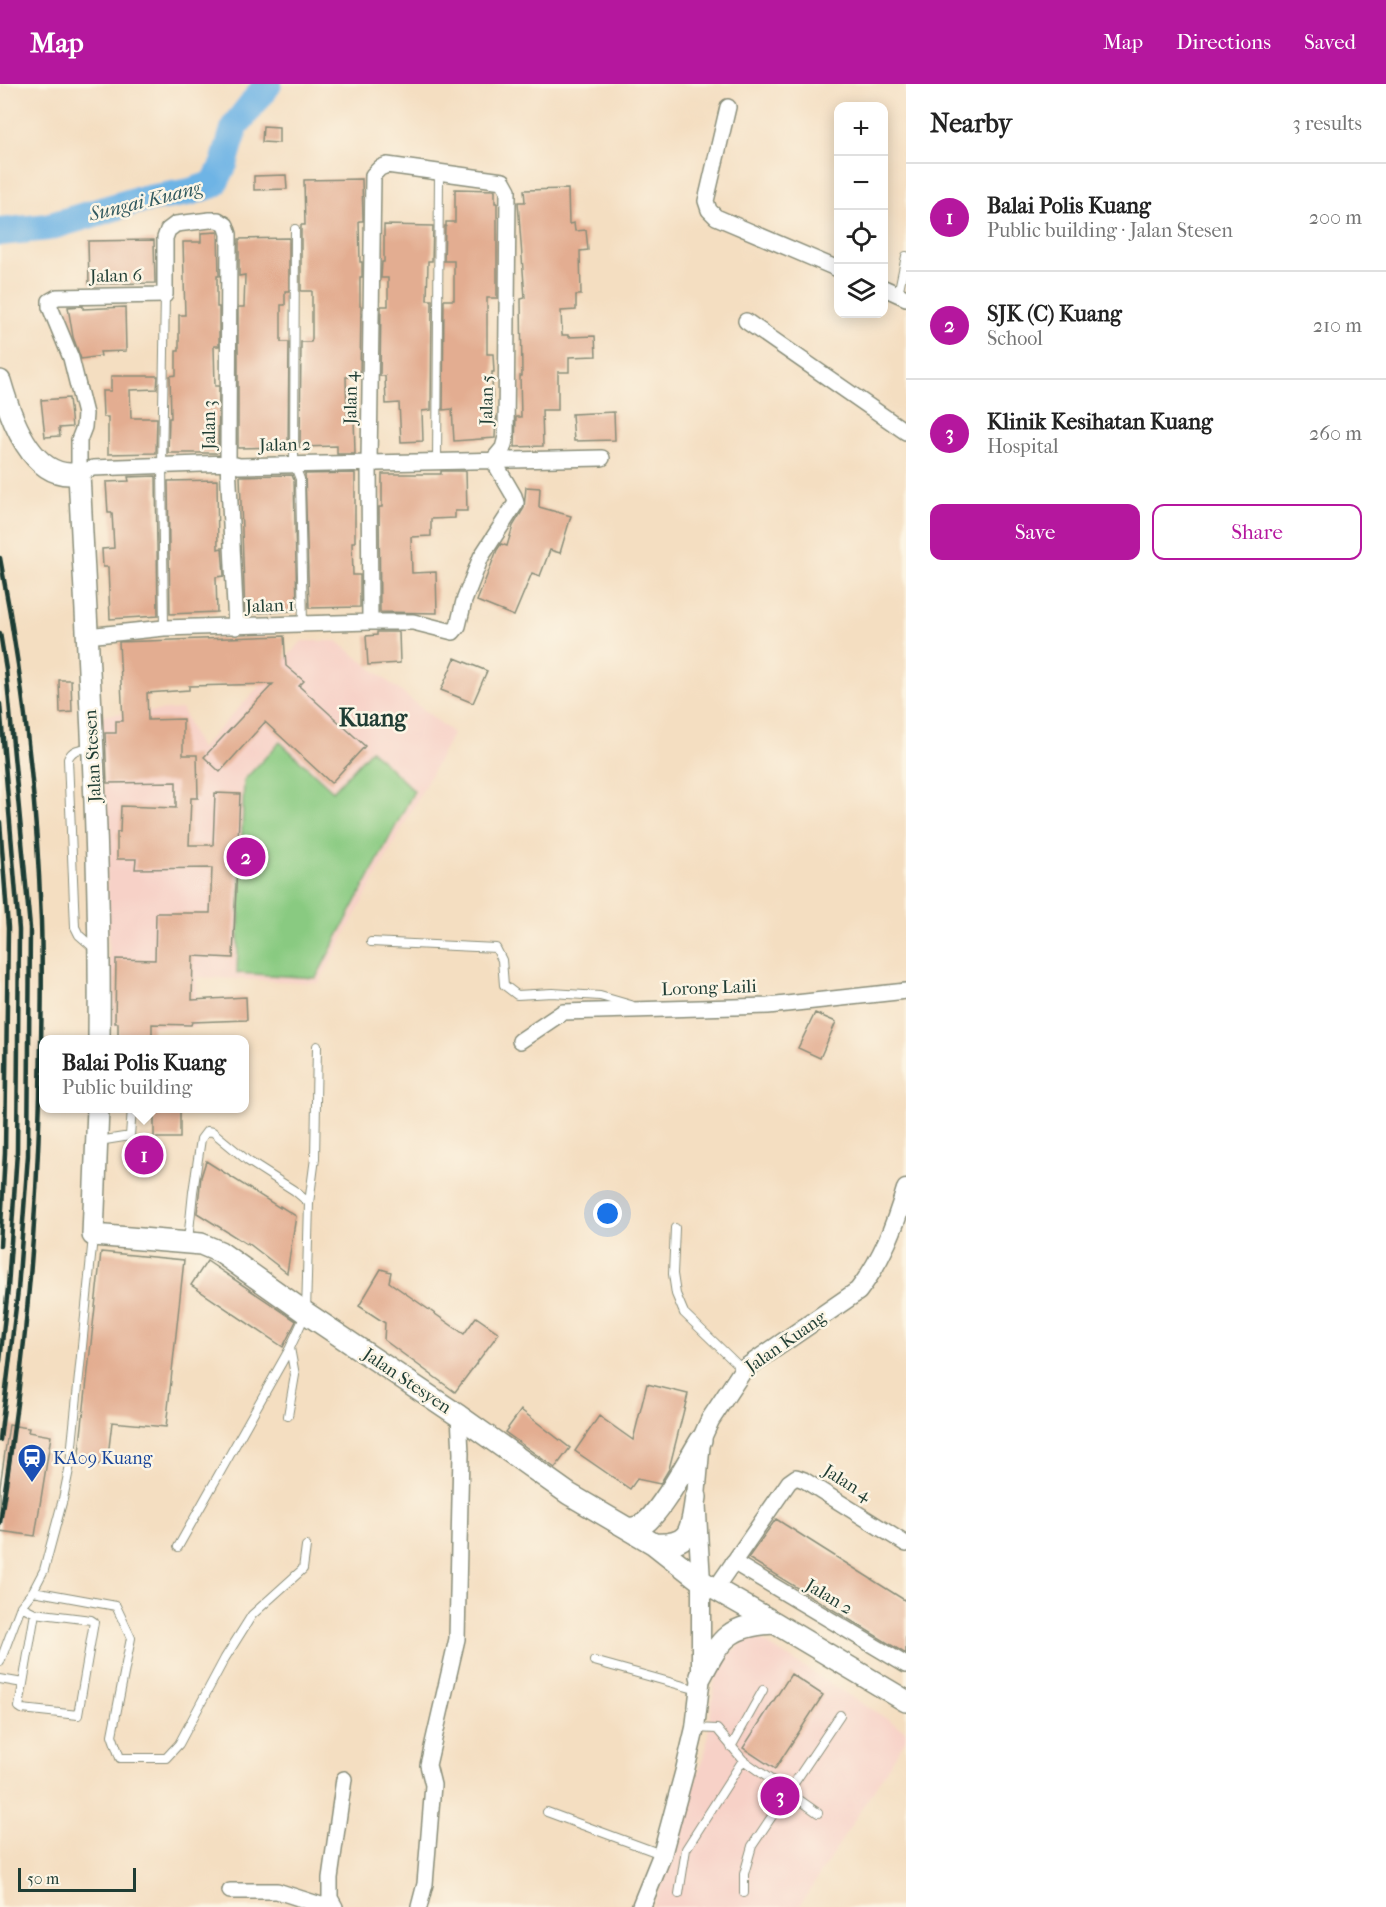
<!DOCTYPE html>
<meta charset="utf-8">
<style>
body{margin:0;font-family:"IM FELL French Canon",serif;background:#f6f6f6;color:#222}
.controls{position:absolute;right:18px;top:18px;display:grid;overflow:hidden;border-radius:12px;box-shadow:0 3px 15px #0003}
.controls button{width:54px;height:54px;display:grid;place-items:center;padding:0;border:0;border-bottom:2px solid #e0e0e0;background:#fff;color:#222;font:30px sans-serif}
.scale{position:absolute;left:18px;bottom:15px;width:118px;box-sizing:border-box;padding-left:6px;border:3px solid #1f3d34;border-top:0;font-size:16px;line-height:21px;white-space:nowrap;color:#1f3d34;-webkit-text-stroke:4px #fcf5e5;paint-order:stroke}
.you{position:absolute;left:608px;top:1130px;width:21px;height:21px;margin:-15px;border:4px solid #fff;border-radius:50%;background:#1a73e8;box-shadow:0 0 0 9px #1a73e833}
.badge{display:grid;place-items:center;width:39px;height:39px;border-radius:50%;background:#b5179e;color:#fff;font-size:20px;font-weight:700}
.pin{position:absolute;translate:-50% -50%;border:3px solid #fff;box-shadow:0 2px 6px #0006}
.popup{position:absolute;left:39px;top:951px;width:210px;height:78px;box-sizing:border-box;display:grid;place-content:center;border-radius:12px;background:#fff;filter:drop-shadow(0 2px 4px #0005);font-size:20px;white-space:nowrap;color:#767676}
.popup b{font-size:22px;color:#222}
.popup::after{content:'';position:absolute;left:50%;top:100%;margin-left:-12px;border:12px solid transparent;border-top-color:#fff}
.list{margin:0;padding:0;list-style:none}
h2{display:flex;justify-content:space-between;align-items:center;height:78px;margin:0;padding:0 24px;font-size:26px}
h2 small{font-size:20px;font-weight:400;color:#767676}
.list li{display:grid;grid-template-columns:39px 1fr auto;gap:18px;align-items:center;box-sizing:border-box;height:108px;padding:0 24px;border-top:2px solid #e0e0e0}
.list b{display:block;font-size:22px;white-space:nowrap}
.list p{margin:0;font-size:20px;white-space:nowrap;color:#767676}
.list em{font-size:20px;font-style:normal;color:#767676}
.actions{display:flex;gap:12px;padding:18px 24px}
.actions a{flex:1;padding:14px 0;border:2px solid #b5179e;border-radius:12px;text-align:center;font-size:21px;color:#b5179e}
.actions .main{background:#b5179e;color:#fff}
.icon{flex:none;width:33px;height:33px;fill:none;stroke:currentColor;stroke-width:2;stroke-linecap:round;stroke-linejoin:round}
.map{position:relative;flex:none;width:906px;height:1823px;overflow:hidden}
header{display:flex;align-items:center;gap:36px;box-sizing:border-box;height:84px;padding:0 30px;background:#b5179e;color:#fff}
header strong{font-size:28px}
nav{display:flex;gap:33px;margin-inline-start:auto;font-size:21px}
main{display:flex}
aside{flex:1;background:#fff}
.map>svg:first-child{display:block}
.built{fill:#f7d1c7}
.green{fill:#89ca81;stroke:#54845a;stroke-width:1.5}
.lines{fill:none;stroke-linecap:round;stroke-linejoin:round}
.river{stroke:#6eb4e5;stroke-width:28}
.building{fill:#e3ad91}
.service-casing{stroke:#8a8e7a;stroke-width:10}
.minor-casing{stroke:#8a8e7a;stroke-width:18}
.tertiary-casing{stroke:#8a8e7a;stroke-width:21}
.secondary-casing{stroke:#8a8e7a;stroke-width:24}
.service{stroke:#fff;stroke-width:8}
.minor{stroke:#fff;stroke-width:15}
.tertiary{stroke:#fff;stroke-width:18}
.secondary{stroke:#fff;stroke-width:21}
.rail{stroke:#1f3d34;stroke-width:4.5}
.labels{text-anchor:middle;dominant-baseline:central;stroke-width:5;stroke-linejoin:round;paint-order:stroke}
.street-label{font-size:18px;fill:#1f3d34;stroke:#fcf5e5}
.transit-label{font-size:18px;fill:#164399;stroke:#fcf5e5;text-anchor:start}
.water-label{font-size:20px;font-style:italic;fill:#335b60;stroke:#fcf5e5}
.district-label{font-size:24px;font-weight:bold;fill:#1f3d34;stroke:#fcf5e5}
</style>
<header>
<strong>Map</strong>
<nav><a>Map</a><a>Directions</a><a>Saved</a></nav>
</header>
<main>
<div class="map">
<svg width="906" height="1823" viewBox="0 0 906 1823">
<rect width="100%" height="100%" fill="#fcf5e5"/>
<filter id="ink" filterUnits="userSpaceOnUse"><feTurbulence type="fractalNoise" baseFrequency=".0167" numOctaves="2"/><feDisplacementMap in="SourceGraphic" scale="12" xChannelSelector="R" yChannelSelector="G"/><feConvolveMatrix kernelMatrix="1 2 1 2 8 2 1 2 1" color-interpolation-filters="sRGB"/></filter>
<filter id="wash" filterUnits="userSpaceOnUse"><feTurbulence type="fractalNoise" baseFrequency=".008" numOctaves="4" result="noise"/><feDisplacementMap in="SourceGraphic" scale="24" xChannelSelector="R" yChannelSelector="G"/><feGaussianBlur stdDeviation="1.35" result="paint"/><feColorMatrix in="noise" values="0 0 0 0 0 0 0 0 0 0 0 0 0 0 0 0 0 1.4 0 .05"/><feComposite in="paint" operator="in"/></filter>
<g filter="url(#wash)">
<rect width="100%" height="100%" fill="#f4dec1"/>
<path class="built" d="M302 557H337L453 649 319 899 197 893 196 943H111L102 631 182 625 200 665Z
M753 1551 906 1647V1655L799 1823H653L706 1665 716 1587 726 1572Z"/>
<path class="green" d="M280 658 333 707 371 666 414 707 316 894 237 889 244 696Z"/>
<g class="lines">
<path class="river" d="M0 148 48 143 135 117 190 108 214 100 224 80 235 42 268 0"/>
</g>
<g id="blocks">
<path class="building" d="M263 42 279 43V59L262 58Z
M286 91 287 105 254 106V92Z
M362 95 363 137H359L360 178H362V193H360V222H361L360 293H346L347 331H354L355 370H337V362L300 363 301 258H311L312 255V207H301V141H305L304 96Z
M455 105 495 106V119H497V214H487V270H493L494 288H492L493 334 496 333 495 354 454 357 452 325 443 326 444 216H454V177H444L445 142H446V138H455Z
M568 105 569 140 574 139 575 147 586 146 588 166 580 167 581 211H576V226L561 227 562 251H568V253L595 252 596 272 569 273V288H558V326H542L543 362 515 363 516 333H521L520 292H522L521 215 525 214 518 118H525L524 106Z
M384 141 433 142 432 177H428V179L427 216H432L431 326 422 327 423 357 401 358 399 319 386 320 385 292H380L381 222H388V194H381L382 178H384Z
M218 148 219 192H217V223H219V262H214L215 302H219L218 368 216 369H168L169 334H171L170 292 176 291V267H179V231H185L183 158H201V149Z
M289 154V207H285V221H281V258H289L288 363 238 364V223H244L245 191 239 192V155Z
M154 156 155 199 89 200 88 157Z
M83 222V225L125 223 126 267 100 268 101 272 81 275 73 253 68 223Z
M111 292H158L157 305 130 306 131 334H157L156 369 108 370V333H103L102 307H111Z
M69 314 72 343 59 344 60 352 45 353 41 316Z
M614 328 615 356 574 357 572 330Z
M441 387H466L467 427H455V434L431 435V452L411 453 412 489 436 488 437 529 380 528 379 423H382V390H441Z
M355 389V458H352L353 491H360V523L309 524 305 390Z
M292 391 294 396 297 525H291L292 527 245 530 240 392Z
M156 392 158 532 110 535 108 483H103L102 465 114 464 112 429H108L106 398 129 397 128 393Z
M217 396 218 465 222 464 224 492 216 493 217 528 170 530 168 397Z
M526 403 540 404 539 423 571 432 560 469 550 466 540 492 532 489 514 532 477 517 497 466 501 460 507 462 513 442 524 424Z
M377 548H399L400 579 368 581 366 552 377 551Z
M284 552 286 582 304 597 299 602 365 662 331 699 265 638 220 688 204 673 273 600 189 602V606L147 609 148 636 183 635V671H197L198 714H191L189 761H213L215 709 240 710 233 874 193 872 192 916 246 913 247 936 192 938 191 941 152 940V956H118V939H115L116 875 155 876 156 829H210L212 784 135 785 136 775H117V748H120L121 722 176 724V698L107 699 105 649H116V637H123L119 558Z
M455 574 487 587 473 619 441 606Z
M59 596H71L72 628 60 629Z
M815 929 836 938 820 974 798 964Z
M154 1024H180V1054H154Z
M206 1077 280 1124V1122L296 1132 287 1189 248 1159V1161L197 1129 201 1093Z
M101 1168 184 1176 166 1343 112 1338 107 1381 78 1378Z
M207 1177 296 1237 283 1263 191 1201Z
M381 1185 391 1188 389 1198 464 1250 476 1233 499 1249 455 1308 384 1256 385 1239 359 1222Z
M647 1300 688 1310 669 1385 660 1400 637 1395 630 1405 575 1367 599 1332 633 1356Z
M521 1326 570 1364 555 1384 505 1348Z
M9 1341 29 1344 28 1348 51 1352 35 1452 0 1447V1402Z
M776 1435 906 1517V1570L748 1474Z
M791 1590 823 1611 775 1685 743 1664Z"/>
</g>
</g>
<g filter="url(#ink)">
<use href="#blocks" fill-opacity="0" stroke="#8a8e7a" stroke-width="1.5"/>
<g class="lines">
<g class="service-casing">
<path id="service" d="M295 145 294 380 300 395 303 541
M898 210 906 172
M437 377 439 89
M164 544 162 381 165 211
M91 664C80 665 72 665 68 675L75 843 79 851 96 866
M371 858 496 864 502 876 504 901 517 911 552 909 600 912 631 921
M99 1057 130 1052 132 1024
M309 1119 315 1074 317 962
M675 1144 673 1190 676 1210 684 1229 743 1286
M188 1157 193 1108 201 1055 207 1047 213 1048 248 1077 295 1107 309 1119 306 1229 290 1264 295 1291 288 1332
M178 1463 290 1264
M33 1507 116 1522 131 1554 112 1651 120 1674H166L179 1660 225 1574 252 1531 303 1485 306 1462
M21 1522 35 1529 91 1536 94 1538 78 1631 22 1625 19 1623 35 1529
M594 1577 698 1606
M0 1578 21 1522 33 1507 44 1486 63 1415 70 1381 93 1153
M0 1595 23 1599
M695 1644 717 1645 743 1676 818 1729
M731 1663 763 1606
M547 1728 661 1770
M744 1809V1790L752 1762 840 1631
M679 1810 686 1765 743 1676"/>
</g>
<g class="minor-casing">
<path id="minor" d="M728 23 706 117 709 126 716 133 838 185
M884 204 906 214
M746 237 906 348
M370 538 369 379 373 91 380 84 387 81 503 97 508 106 506 353 503 364 493 376
M236 543 228 379 229 150 226 141 218 136H210L176 140 168 146 165 154V211L57 213 50 217V223L71 274 85 330 84 343 79 356V389L93 384 228 379 239 382 602 374
M87 552 164 544 370 538H413L453 548 458 542 464 517 481 473 516 419 514 412 493 376
M520 957 563 928 768 922 906 907
M733 1478 906 1581
M715 1505 789 1398 796 1393 804 1396 906 1460
M230 1807H277L327 1823
M335 1823 330 1814V1794L344 1695
M419 1823 425 1800 433 1701 428 1681 457 1555 461 1369 459 1332"/>
</g>
<g class="tertiary-casing">
<path id="tertiary" d="M641 1823 662 1771 685 1686 695 1644 701 1592V1497L696 1413 701 1356 710 1336 743 1286 858 1207C882 1176 895 1142 906 1105"/>
</g>
<g class="secondary-casing">
<path id="secondary" d="M0 297C10 332 32 399 79 389 88 578 101 767 99 956
M98 1024 93 1151 201 1160 220 1168 306 1229 459 1332 569 1410 654 1460 701 1497 775 1539 906 1617
M629 1445C633 1444 639 1443 642 1441 660 1431 689 1375 701 1356
M654 1460C693 1462 691 1444 696 1413
M701 1592C721 1553 730 1541 775 1539"/>
</g>
<use href="#service" class="service"/>
<use href="#minor" class="minor"/>
<use href="#tertiary" class="tertiary"/>
<use href="#secondary" class="secondary"/>
<path class="rail" d="M0 474C23 593 37 716 41 837 43 895 41 954 40 1012 36 1155 23 1298 0 1439
M0 549 6 585 30 844 28 1071 18 1206 0 1356
M0 620 19 846 17 1068 8 1204 0 1277
M0 738 8 844 5 1069 0 1162"/>
</g>
</g>
<defs>
<g id="station-pin" transform="scale(1.5)"><path d="M0 17L-7.5 6A9.5 9.5 0 1 1 7.5 6Z" fill="#1a4fb4" stroke="#fcf5e5"/><path d="M-3-6H3Q5-6 5-4V2Q5 4 3 4L4.5 6H3L1.5 4h-3L-3 6H-4.5L-3 4Q-5 4-5 2V-4Q-5-6-3-6ZM-3.5-4v3h7v-3ZM-3.5 1v1.5H-2V1ZM2 1v1.5H3.5V1Z" fill="#fff"/></g>
</defs>
<g fill-rule="evenodd">
<use href="#station-pin" x="32" y="1374"/>
</g>
<g class="labels">
<g class="street-label">
<text transform="translate(116 192) rotate(-1)">Jalan 6</text>
<text transform="translate(351 314) rotate(-89)">Jalan 4</text>
<text transform="translate(487 316) rotate(-89)">Jalan 5</text>
<text transform="translate(209 341) rotate(-90)">Jalan 3</text>
<text transform="translate(285 361) rotate(-1)">Jalan 2</text>
<text transform="translate(270 522) rotate(-2)">Jalan 1</text>
<text transform="translate(93 672) rotate(-93)">Jalan Stesen</text>
<text transform="translate(709 904) rotate(-2)">Lorong Laili</text>
<text transform="translate(786 1258) rotate(-35)">Jalan Kuang</text>
<text transform="translate(407 1297) rotate(34)">Jalan Stesyen</text>
<text transform="translate(847 1399) rotate(32)">Jalan 4</text>
<text transform="translate(829 1513) rotate(31)">Jalan 2</text>
</g>
<g class="transit-label">
<text x="53" y="1374">KA09 Kuang</text>
</g>
<g class="water-label">
<text transform="translate(145 117) rotate(-14)">Sungai Kuang</text>
</g>
<g class="district-label">
<text x="373" y="634">Kuang</text>
</g>
</g>
</svg>
<div class="controls">
<button>+</button>
<button>−</button>
<button><svg class="icon" aria-label="locate" viewBox="0 0 24 24"><circle cx="12" cy="12" r="6"/><path d="M12 2v4M12 18v4M2 12h4M18 12h4"/></svg></button>
<button><svg class="icon" aria-label="layers" viewBox="0 0 24 24"><path d="M12 4l9 5-9 5-9-5zM3 14l9 5 9-5"/></svg></button>
</div>
<div class="scale">50 m</div>
<div class="you"></div>
<div class="pin badge" style="left:144px;top:1071px">1</div>
<div class="popup"><b>Balai Polis Kuang</b>Public building</div>
<div class="pin badge" style="left:246px;top:773px">2</div>
<div class="pin badge" style="left:780px;top:1712px">3</div>
</div>
<aside>
<h2>Nearby<small>3 results</small></h2>
<ul class="list">
<li><span class="badge">1</span><div><b>Balai Polis Kuang</b><p>Public building · Jalan Stesen</p></div><em>200 m</em></li>
<li><span class="badge">2</span><div><b>SJK (C) Kuang</b><p>School</p></div><em>210 m</em></li>
<li><span class="badge">3</span><div><b>Klinik Kesihatan Kuang</b><p>Hospital</p></div><em>260 m</em></li>
</ul>
<div class="actions"><a class="main">Save</a><a>Share</a></div>
</aside>
</main>
